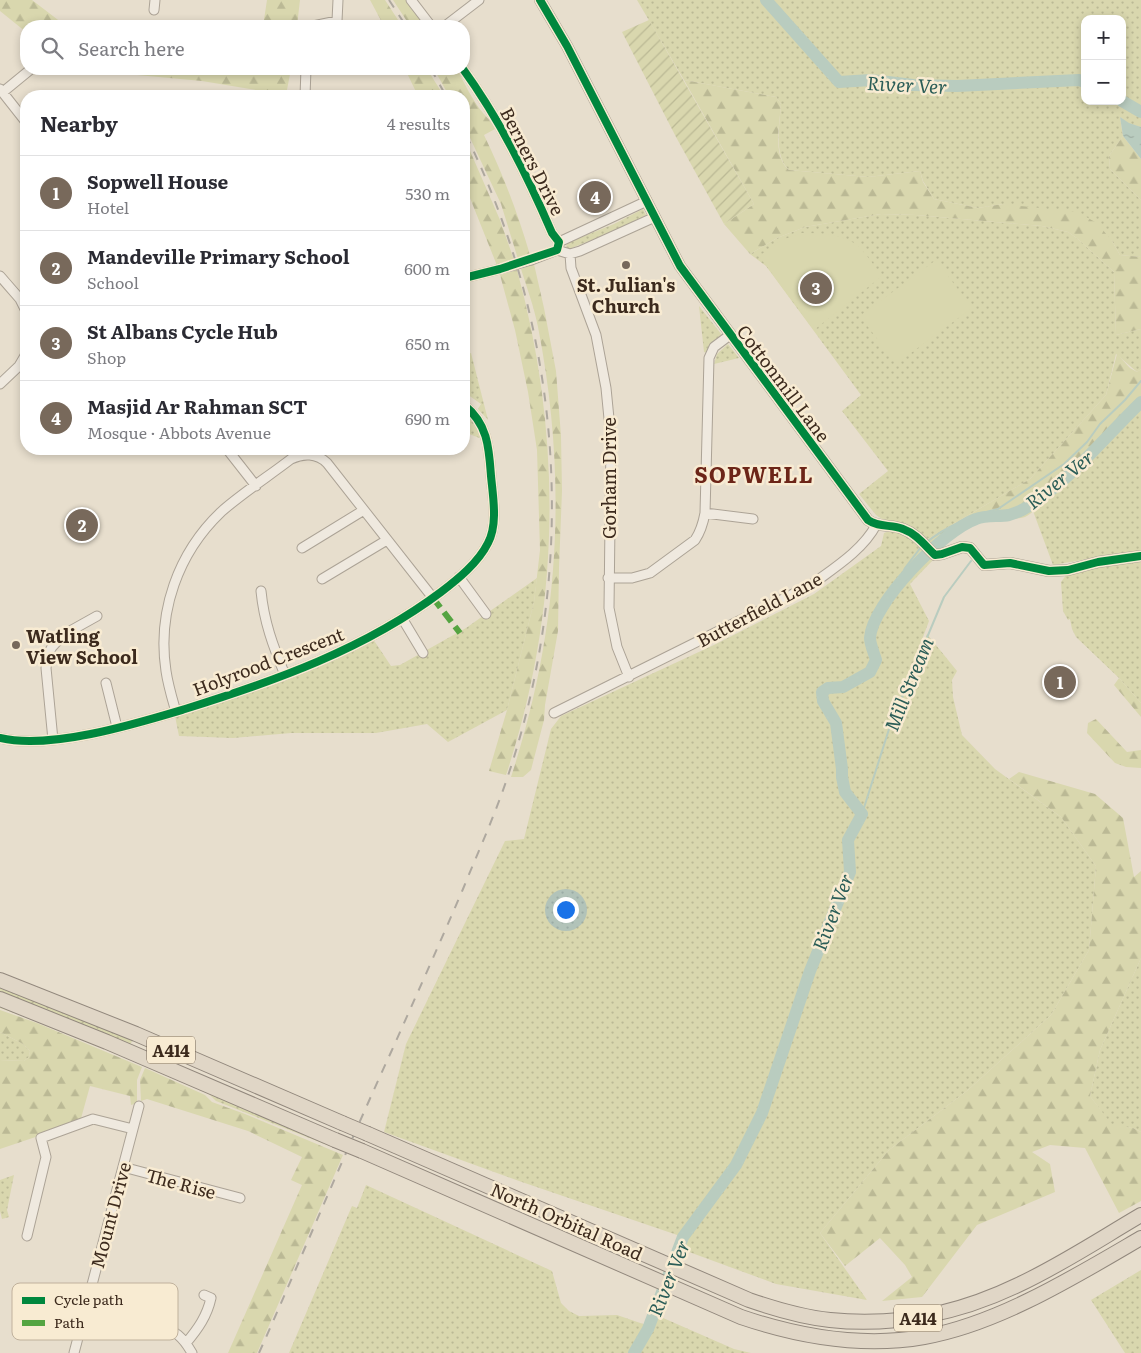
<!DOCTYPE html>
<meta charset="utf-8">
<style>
body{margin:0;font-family:Literata,serif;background:#f7f7f7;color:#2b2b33}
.controls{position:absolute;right:15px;top:15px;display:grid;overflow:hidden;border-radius:10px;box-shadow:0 2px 8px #0003}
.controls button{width:45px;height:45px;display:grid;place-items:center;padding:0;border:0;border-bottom:1px solid #e1e1e2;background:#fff;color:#2b2b33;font:25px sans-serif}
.you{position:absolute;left:565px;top:909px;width:18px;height:18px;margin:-12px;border:4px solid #fff;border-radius:50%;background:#1a73e8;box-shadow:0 0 0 8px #1a73e833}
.badge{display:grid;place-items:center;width:32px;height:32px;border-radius:50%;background:#78695b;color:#fff;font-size:16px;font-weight:700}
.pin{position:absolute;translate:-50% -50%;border:2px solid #fff;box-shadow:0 1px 5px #0006}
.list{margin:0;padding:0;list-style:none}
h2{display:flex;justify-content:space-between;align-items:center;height:65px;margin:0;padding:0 20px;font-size:21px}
h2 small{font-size:16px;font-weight:400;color:#7c7c81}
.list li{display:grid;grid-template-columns:32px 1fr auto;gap:15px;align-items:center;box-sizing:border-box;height:75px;padding:0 20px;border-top:1px solid #e1e1e2}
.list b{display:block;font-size:19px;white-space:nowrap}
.list p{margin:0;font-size:16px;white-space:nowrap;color:#7c7c81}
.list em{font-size:16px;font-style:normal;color:#7c7c81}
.icon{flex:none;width:28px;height:28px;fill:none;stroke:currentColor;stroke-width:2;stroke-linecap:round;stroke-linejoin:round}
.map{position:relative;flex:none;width:1141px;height:1353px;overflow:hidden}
.search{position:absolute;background:#fff;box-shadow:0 2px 8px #0003;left:20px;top:20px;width:450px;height:55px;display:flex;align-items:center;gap:12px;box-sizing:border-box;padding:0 18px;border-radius:20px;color:#7c7c81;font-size:19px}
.panel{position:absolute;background:#fff;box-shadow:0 2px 8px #0003;left:20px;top:90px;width:450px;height:365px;border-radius:20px}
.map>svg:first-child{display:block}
.grass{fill:url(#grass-dots);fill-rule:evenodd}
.forest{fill:url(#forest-firs)}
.garden{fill:url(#garden-furrows)}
.pitch{fill:#d9d7ae}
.water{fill:url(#water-ripples)}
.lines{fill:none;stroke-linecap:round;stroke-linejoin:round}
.stream{stroke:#b9ccbf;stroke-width:2}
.river{stroke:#b9ccbf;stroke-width:12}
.minor-casing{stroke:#aca396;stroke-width:11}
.tertiary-casing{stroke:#aca396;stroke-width:12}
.trunk-casing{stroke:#92887d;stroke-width:16}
.minor{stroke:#efe9df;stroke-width:9}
.tertiary{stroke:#efe9df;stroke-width:10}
.trunk{stroke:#e0d6c6;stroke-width:14}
.rail{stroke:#aea89f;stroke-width:2;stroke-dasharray:9 9;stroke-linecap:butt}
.minor-bridge-casing{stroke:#aca396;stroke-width:11;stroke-linecap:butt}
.trunk-bridge-casing{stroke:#92887d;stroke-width:16;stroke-linecap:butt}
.minor-bridge{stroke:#efe9df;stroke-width:9}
.trunk-bridge{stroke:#e0d6c6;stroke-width:14}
.quiet{stroke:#54a441;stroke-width:6;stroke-dasharray:12 6;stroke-linecap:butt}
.cycleway-casing{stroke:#f8ebd2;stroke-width:11}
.cycleway{stroke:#00873e;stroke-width:8}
.poi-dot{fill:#78695b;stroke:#f8ebd2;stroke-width:2}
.labels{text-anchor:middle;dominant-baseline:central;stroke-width:5;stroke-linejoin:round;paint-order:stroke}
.shield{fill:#f8ebd2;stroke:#746453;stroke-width:1}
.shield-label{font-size:16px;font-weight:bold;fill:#3c2a1d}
.street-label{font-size:18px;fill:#3c2a1d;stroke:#f8ebd2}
.poi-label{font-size:18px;font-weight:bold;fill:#3c2a1d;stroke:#f8ebd2}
.water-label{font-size:19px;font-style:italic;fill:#2b5d57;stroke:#f8ebd2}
.district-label{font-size:22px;font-weight:bold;letter-spacing:1px;fill:#6c2518;stroke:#f8ebd2}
.key{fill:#f8ebd2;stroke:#c0b19c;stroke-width:1}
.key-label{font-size:14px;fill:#3c2a1d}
</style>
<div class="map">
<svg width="1141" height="1353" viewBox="0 0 1141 1353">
<defs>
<pattern id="grass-dots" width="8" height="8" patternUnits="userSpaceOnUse" patternTransform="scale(1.25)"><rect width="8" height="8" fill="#d9d7ae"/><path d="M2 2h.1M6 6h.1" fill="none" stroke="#bbb995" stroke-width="1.8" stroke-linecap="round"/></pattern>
<pattern id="forest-firs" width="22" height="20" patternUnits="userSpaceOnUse" patternTransform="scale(1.25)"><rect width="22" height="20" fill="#d9d7ae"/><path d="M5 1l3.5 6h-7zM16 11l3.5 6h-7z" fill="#bbb995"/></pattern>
<pattern id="garden-furrows" width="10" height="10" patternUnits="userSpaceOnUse" patternTransform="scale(1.25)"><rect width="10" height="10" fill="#d9d7ae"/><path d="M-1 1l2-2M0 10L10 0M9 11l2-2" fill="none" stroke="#bbb995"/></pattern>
<pattern id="water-ripples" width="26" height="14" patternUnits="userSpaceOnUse" patternTransform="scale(1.25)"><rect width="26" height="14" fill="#b9ccbf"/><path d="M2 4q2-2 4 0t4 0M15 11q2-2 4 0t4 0" fill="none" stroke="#a0afa4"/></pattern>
</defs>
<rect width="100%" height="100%" fill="#e7decd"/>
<path class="grass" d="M637 0H1141V127L1129 124 1120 117 1123 136 1109 156 1110 169 1141 200V257L1120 255 1112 241 1003 204 978 208 934 199 923 181 920 171 868 177 789 170C773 156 780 123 781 104L776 97 684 80ZM1085 19H1122V101H1085Z
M643 209 646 215 619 229 569 249 566 247 567 243 614 224Z
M881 214 916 215 1042 226 1068 232 1078 239 1114 272 1116 335 1141 329V369L1137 372 1116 354 1106 395 1030 479 926 540 901 525 882 519 876 515 859 494 888 471 842 411 861 395 766 266 750 254 777 238 805 227Z
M699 306 722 335 708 353 704 352Z
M728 344 739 358 714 364 717 354Z
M471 353 488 420 478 409 481 404 464 392V355Z
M1141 406V551L1093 558 1053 565 1033 511 1083 466Z
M464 409 475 419 482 439 464 432Z
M892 530 907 535 934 559 910 584 929 621 902 693 927 634 957 671 952 680 953 697 962 735 995 769 1061 817 1096 866 1089 950 1051 1015 968 1090 889 1150 820 1233 867 1300 776 1284 681 1249 683 1237 519 1181 384 1132 406 1044 505 841 524 839 551 729 561 716 716 644 814 594 881 546 884 533Z
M1141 560V703L1119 678 1076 637 1072 629 1070 619 1068 620 1063 611 1061 582 1067 574 1090 567Z
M537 578 534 602 507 710 448 742 427 724 376 733H291L233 738 179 736 175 716 284 681 373 639 391 666 400 665 466 628Z
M1141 958V1132L1133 1128 1112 1126 1090 1096 1100 1050Z
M0 984 134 1037 129 1047 0 994Z
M0 1003 333 1143 332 1147 216 1101 209 1094 201 1089 34 1019 22 1016 0 1008Z
M0 1032 23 1044 30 1051 29 1057 24 1061 0 1060Z
M14 1175 7 1210 9 1217 2 1219 0 1211V1180Z
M366 1185 552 1271 561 1303 569 1311 579 1316 617 1315 649 1326 654 1314 734 1349 751 1353H289L352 1206 357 1208Z
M1141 1270V1353H1125L1091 1300Z"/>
<path class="forest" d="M0 0H32L66 26H26V32L0 11Z
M267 0H300L297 26H263Z
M370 0H385L402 26H384Z
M393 0H409L428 26H410Z
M72 69H291L286 95 202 81Z
M405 69H427L444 96H418Z
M434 69H457C465 84 472 100 483 113 488 119 492 122 495 129L484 135C503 174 518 214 530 255L518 259 501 204 464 125V96H449Z
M684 80 776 97 781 104C780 123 772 156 789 170L868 177 920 171 923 182 934 199 978 208 1003 204 1077 212 1097 223 1112 241 1120 255 1141 257V329L1116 335 1114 272 1078 239 1068 232 1042 226 916 215 881 214 805 227 777 238 750 254 724 224 754 204Z
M1123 136 1141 159V200L1110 169 1109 156Z
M464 137 500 220 514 260 496 265V263L464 183Z
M534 264 544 308 556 371 561 436 562 491 559 568 558 631 545 705 544 720 531 770 523 777H511C560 628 568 480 538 327 534 307 527 288 521 269Z
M517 270C563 437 561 610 506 775L489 771 507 710 534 602 540 550 537 450 528 392 515 330 500 275Z
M1117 354 1130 368 1137 372 1141 369V406C1112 436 1084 465 1054 492 1045 500 1035 512 1025 517 1015 521 990 516 976 522 964 527 943 547 934 547L926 540 1030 479 1106 395Z
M1119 678 1141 703V717L1114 685Z
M1096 719 1127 752 1141 750V768L1126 767 1115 763 1087 733 1088 723Z
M1019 772 1095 794 1123 818 1134 877 1141 871V958L1100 1050 1090 1096 1112 1125 1133 1128 1141 1132V1201L1119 1213 1085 1148 1050 1145 1032 1152 1050 1164 1055 1192 977 1225 922 1297 882 1301 912 1277 905 1265 880 1238 845 1266 820 1233 889 1150 968 1090 1051 1015 1089 950 1096 866 1061 817 1009 779Z
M0 1010 37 1023 142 1067 137 1080V1103L131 1105 130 1096 90 1086 80 1122 0 1149V1060L24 1061 29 1057 30 1051 23 1044 0 1032Z
M145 1068 205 1095 212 1102 245 1114 343 1155 257 1353H228L302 1185 291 1180 302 1157 248 1131 147 1099 141 1101 140 1080Z"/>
<path class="garden" d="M649 20 754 204 724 224 676 137 622 32Z"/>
<path class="pitch" d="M801 233C818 233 839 233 854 243 862 247 876 269 882 276L814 330 759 256 782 240Z
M936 260 972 308 896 364 860 316Z"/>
<path class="water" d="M1120 117 1129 123 1141 127V159L1123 136Z"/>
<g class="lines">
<path class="stream" d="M927 542C945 527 975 514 998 509L1064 464 1087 442 1100 424 1125 400 1141 381
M899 582 905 568 921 547
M862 814 890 726 944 597 971 561"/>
<path class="river" d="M766 0 839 82 871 80 913 85 957 86 1079 80 1085 82
M1122 101 1141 112
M634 1353 648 1329 683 1237 736 1165 762 1113 810 971 850 872 848 840 862 814 845 792 842 777V769L836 723 823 701 822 692 828 688 843 687 870 672 876 660C874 653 870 644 870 638 872 603 944 530 976 519 986 515 999 517 1009 515 1016 513 1025 509 1030 505 1073 478 1105 437 1141 402"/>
<g class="minor-casing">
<path id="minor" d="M411 0 431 26
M154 10 155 0
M313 26 337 21 338 0
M445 26 479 0
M463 69C500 120 527 175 552 233L559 242
M0 89 26 122
M3 92 31 69
M305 96 306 69
M558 248 559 242 647 201
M557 250 570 254 580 251 655 217
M570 254 571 268 596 335 606 388 611 439 609 608 617 647 629 677
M531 260 557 250
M0 276 20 299 26 311
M464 278 500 269
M0 384 19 366 26 354
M227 449 256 486
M705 513 753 519
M302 548 364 510
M459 577 486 614
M608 578H632L650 573 695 540C701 531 703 524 705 513L709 358 714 347 730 335
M322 579 387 540
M261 591C264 622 273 646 285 675
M402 618 423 653
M106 683 117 727
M176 712C172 698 168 685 166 671 157 612 178 553 221 512 241 494 269 476 291 459 303 453 317 453 327 463L433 598
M554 713 811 585C834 568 863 550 876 525
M0 738C50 750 135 724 185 709 275 681 365 649 441 592 458 579 478 563 488 543 498 524 493 497 491 476 489 448 488 424 464 405
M53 740 46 668 48 654 52 647 63 635 97 616
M123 1167 240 1198
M27 1236 46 1157 41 1138 93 1119 133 1129
M86 1305C112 1312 158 1319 178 1335 184 1340 188 1346 192 1353
M186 1343C198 1329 207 1316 211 1298L204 1295
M74 1353 139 1106"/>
</g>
<g class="tertiary-casing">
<path id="tertiary" d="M540 0 567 46 680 266 868 520C879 528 891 524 903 529 917 534 925 546 935 555L942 554 962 547 970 548 984 565 1010 563 1049 571 1068 570 1098 562 1141 556"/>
</g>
<g class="trunk-casing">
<path id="trunk" d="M0 980 136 1034 342 1123
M0 999 107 1042 335 1140
M368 1134 749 1300C775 1309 802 1317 830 1320 895 1327 960 1313 1018 1285 1061 1265 1100 1239 1141 1215
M362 1151 741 1317C800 1337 861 1348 924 1337 998 1324 1076 1276 1141 1238"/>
</g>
<use href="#minor" class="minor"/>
<use href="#tertiary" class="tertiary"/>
<use href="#trunk" class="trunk"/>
<path class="rail" d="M389 0 406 26
M431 69 446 96
M259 1353C304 1252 346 1150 392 1050 416 996 440 943 463 889 476 857 490 826 502 793 580 576 566 337 464 131"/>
<g class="minor-bridge-casing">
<path id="minor-bridge" d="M500 269 531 260"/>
</g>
<g class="trunk-bridge-casing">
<path id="trunk-bridge" d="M342 1123 368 1134
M335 1140 362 1151"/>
</g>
<use href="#minor-bridge" class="minor-bridge"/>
<use href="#trunk-bridge" class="trunk-bridge"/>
<path class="quiet" d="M433 598 460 633"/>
<g class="cycleway-casing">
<path id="cycleway" d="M540 0 567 46 680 266 868 520C879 528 891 524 903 529 917 534 925 546 935 555L942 554 962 547 970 548 984 565 1010 563 1049 571 1068 570 1098 562 1141 556
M463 69C500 120 527 175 552 233L559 242 557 250 500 269 464 278
M0 738C50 750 135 724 185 709 275 681 365 649 441 592 458 579 478 563 488 543 498 524 493 497 491 476 489 448 488 424 464 405"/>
</g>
<use href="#cycleway" class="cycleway"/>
</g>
<g class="poi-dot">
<circle cx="626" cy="265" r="5"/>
<circle cx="16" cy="645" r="5"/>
</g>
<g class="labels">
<g class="shield">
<rect x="147" y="1036.5" width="48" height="27" rx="4"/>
<rect x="894" y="1304.5" width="48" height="27" rx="4"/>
</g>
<g class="shield-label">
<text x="171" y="1050">A414</text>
<text x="918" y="1318">A414</text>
</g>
<g class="street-label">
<text transform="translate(533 161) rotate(63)">Berners Drive</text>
<text transform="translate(784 383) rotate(53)">Cottonmill Lane</text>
<text transform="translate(608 478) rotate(-90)">Gorham Drive</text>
<text transform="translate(759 609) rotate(-28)">Butterfield Lane</text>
<text transform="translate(268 661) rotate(-21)">Holyrood Crescent</text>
<text transform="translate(181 1183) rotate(15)">The Rise</text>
<text transform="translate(110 1215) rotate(-75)">Mount Drive</text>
<text transform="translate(567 1221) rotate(24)">North Orbital Road</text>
</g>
<g class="poi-label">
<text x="626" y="284">St. Julian's<tspan x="626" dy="21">Church</tspan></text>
<text x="26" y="635" text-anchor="start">Watling<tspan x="26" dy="21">View School</tspan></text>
</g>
<g class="water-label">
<text transform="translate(907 84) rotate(3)">River Ver</text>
<text transform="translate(1059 479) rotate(-39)">River Ver</text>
<text transform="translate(908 684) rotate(-68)">Mill Stream</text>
<text transform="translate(832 912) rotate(-69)">River Ver</text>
<text transform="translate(668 1278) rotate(-68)">River Ver</text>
</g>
<g class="district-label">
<text x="754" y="473">SOPWELL</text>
</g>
</g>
<rect x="12" y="1283" width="166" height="57" rx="8" class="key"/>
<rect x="22" y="1297" width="23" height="7" fill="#00873e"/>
<rect x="22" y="1320" width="23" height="6" fill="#54a441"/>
<g class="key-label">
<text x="54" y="1305">Cycle path</text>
<text x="54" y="1328">Path</text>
</g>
</svg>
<div class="controls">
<button>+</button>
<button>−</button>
</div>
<div class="you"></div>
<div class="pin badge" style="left:1060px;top:682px">1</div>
<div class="pin badge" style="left:82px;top:525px">2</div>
<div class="pin badge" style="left:816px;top:288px">3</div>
<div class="pin badge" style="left:595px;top:197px">4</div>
<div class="search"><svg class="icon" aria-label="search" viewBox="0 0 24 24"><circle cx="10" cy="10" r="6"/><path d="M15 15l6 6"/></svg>Search here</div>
<section class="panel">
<h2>Nearby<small>4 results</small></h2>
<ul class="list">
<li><span class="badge">1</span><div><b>Sopwell House</b><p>Hotel</p></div><em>530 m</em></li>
<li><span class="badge">2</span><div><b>Mandeville Primary School</b><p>School</p></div><em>600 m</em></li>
<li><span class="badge">3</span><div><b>St Albans Cycle Hub</b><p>Shop</p></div><em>650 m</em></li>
<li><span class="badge">4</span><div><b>Masjid Ar Rahman SCT</b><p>Mosque · Abbots Avenue</p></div><em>690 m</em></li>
</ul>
</section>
</div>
